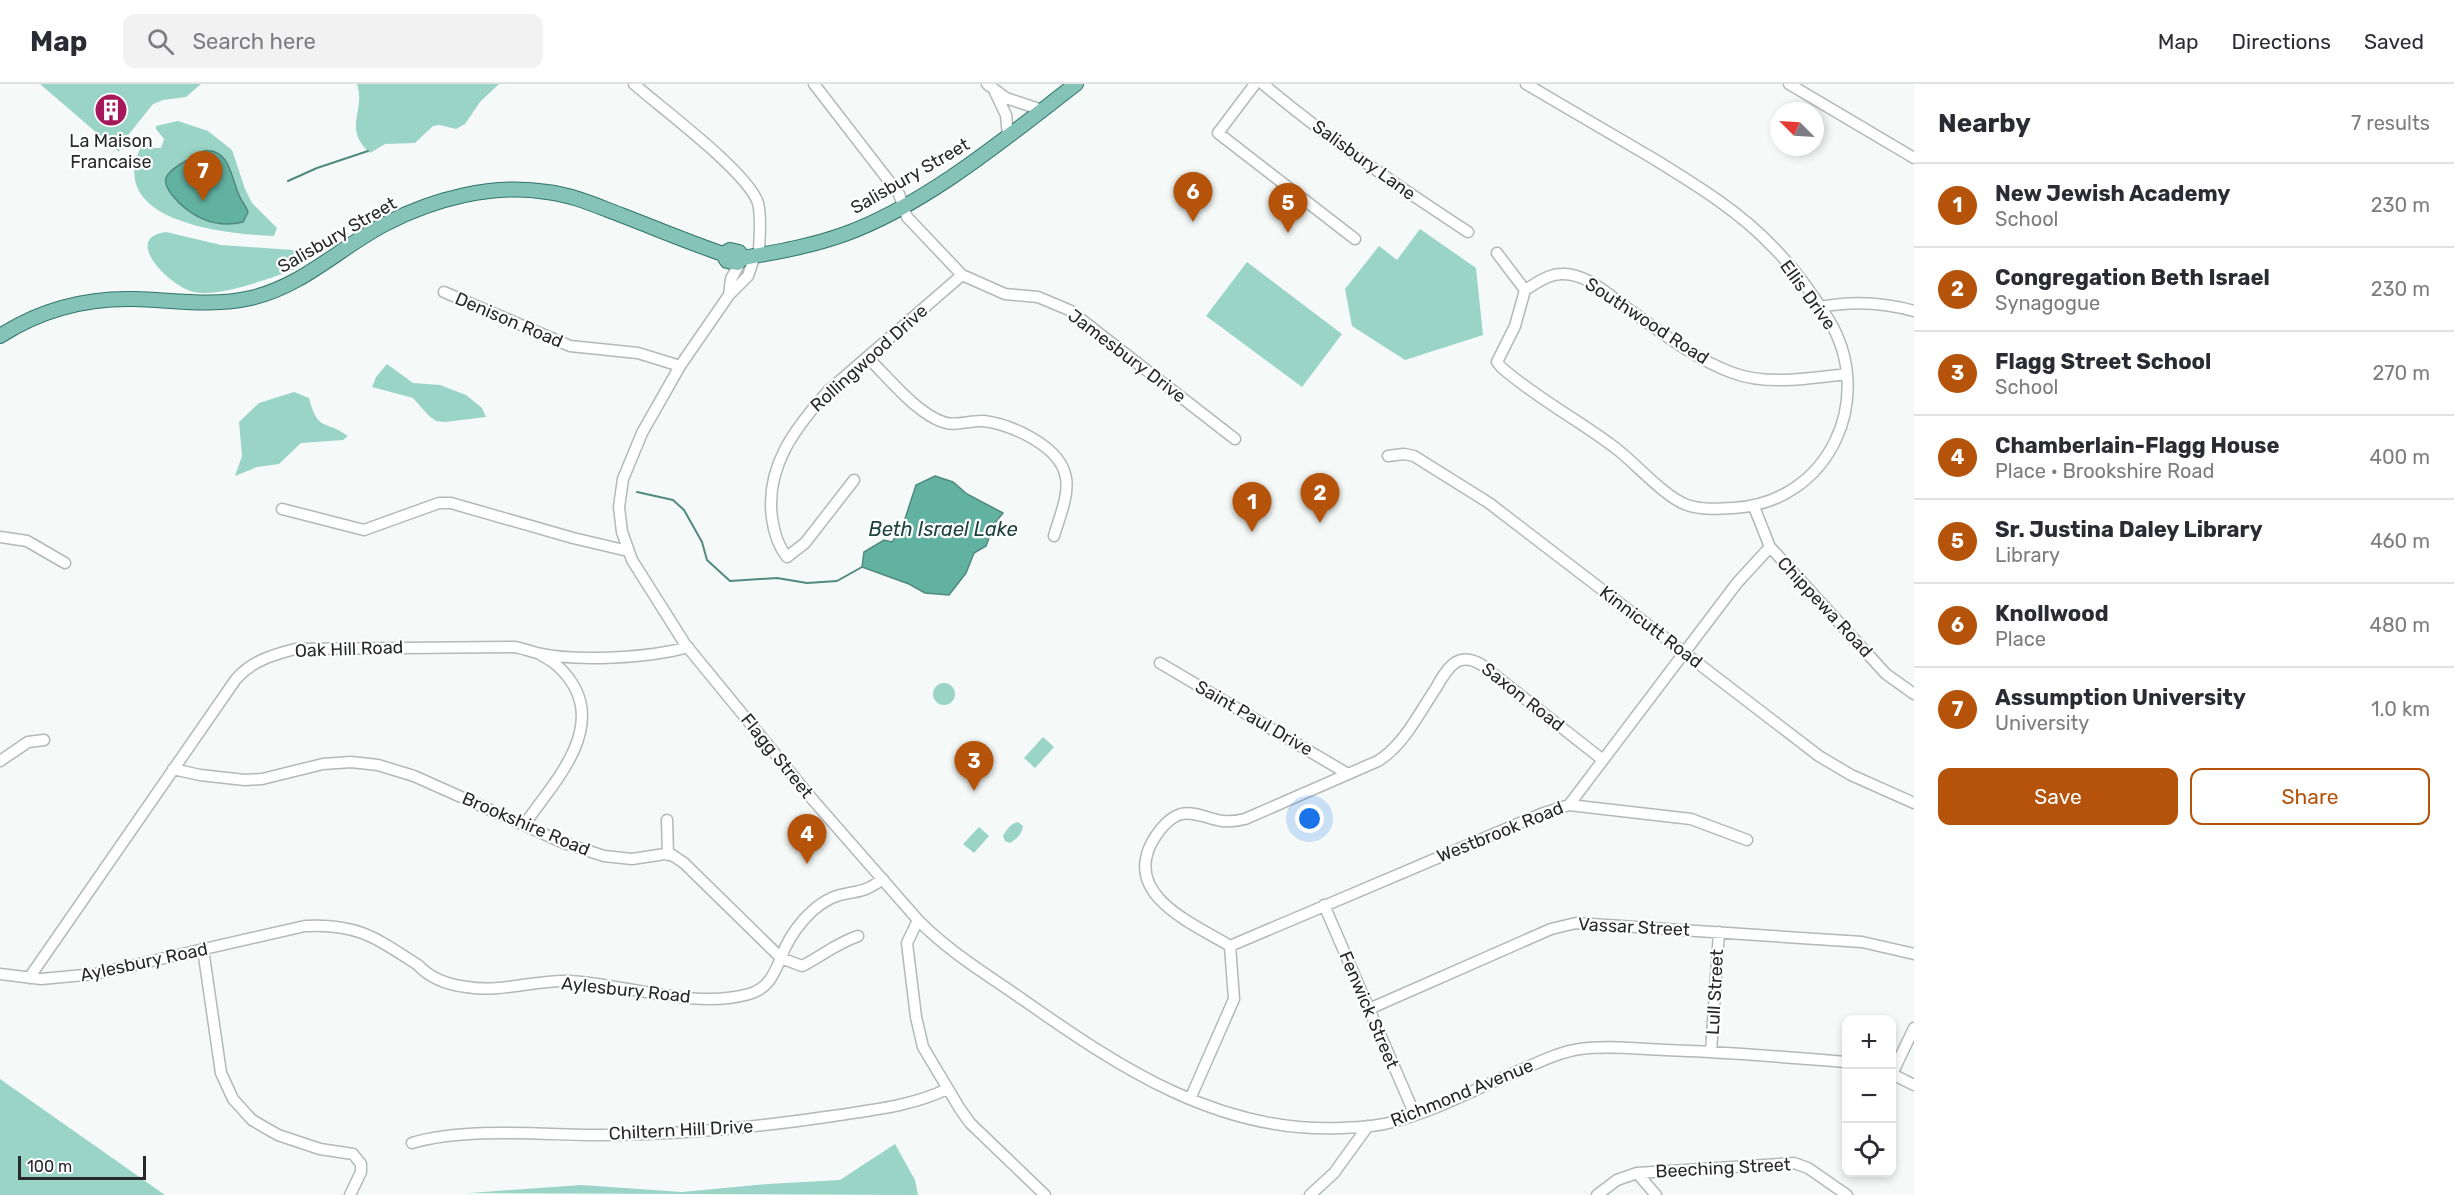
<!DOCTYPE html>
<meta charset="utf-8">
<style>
body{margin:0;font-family:Rubik,sans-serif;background:#f2f2f3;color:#2b2b33}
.controls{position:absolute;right:18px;bottom:18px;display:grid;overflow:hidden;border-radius:12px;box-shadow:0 3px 9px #0003}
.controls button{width:54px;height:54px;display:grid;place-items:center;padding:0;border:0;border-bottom:2px solid #e1e1e2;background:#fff;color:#2b2b33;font:30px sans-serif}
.compass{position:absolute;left:1770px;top:18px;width:54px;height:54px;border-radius:50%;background:#fff;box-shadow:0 3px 9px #0003;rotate:294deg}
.scale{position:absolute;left:18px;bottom:15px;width:128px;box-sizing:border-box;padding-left:6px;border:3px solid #282a29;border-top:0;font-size:16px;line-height:21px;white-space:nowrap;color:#282a29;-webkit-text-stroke:4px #fff;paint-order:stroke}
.you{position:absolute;left:1310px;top:735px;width:21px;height:21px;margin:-15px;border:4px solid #fff;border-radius:50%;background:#1a73e8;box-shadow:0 0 0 9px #1a73e833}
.badge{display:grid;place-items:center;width:39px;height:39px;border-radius:50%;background:#b45309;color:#fff;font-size:20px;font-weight:700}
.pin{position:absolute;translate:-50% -50px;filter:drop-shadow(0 2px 3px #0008)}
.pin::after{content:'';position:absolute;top:32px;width:21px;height:18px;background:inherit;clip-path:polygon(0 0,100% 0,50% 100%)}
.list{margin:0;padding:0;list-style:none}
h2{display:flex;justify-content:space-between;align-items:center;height:78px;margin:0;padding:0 24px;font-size:26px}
h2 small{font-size:20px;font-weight:400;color:#7c7c81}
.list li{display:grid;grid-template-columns:39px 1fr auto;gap:18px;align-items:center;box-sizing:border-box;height:84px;padding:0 24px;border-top:2px solid #e1e1e2}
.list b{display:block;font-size:22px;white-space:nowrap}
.list p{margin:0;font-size:20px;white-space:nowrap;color:#7c7c81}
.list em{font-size:20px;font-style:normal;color:#7c7c81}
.actions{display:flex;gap:12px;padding:18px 24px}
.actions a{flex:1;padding:14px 0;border:2px solid #b45309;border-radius:12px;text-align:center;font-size:21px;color:#b45309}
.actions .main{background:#b45309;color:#fff}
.icon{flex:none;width:33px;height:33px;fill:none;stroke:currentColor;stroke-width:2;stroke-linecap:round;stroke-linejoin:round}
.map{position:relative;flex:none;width:1914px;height:1111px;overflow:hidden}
header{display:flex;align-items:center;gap:36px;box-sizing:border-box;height:84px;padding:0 30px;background:#fff;border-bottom:2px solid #e1e1e2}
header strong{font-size:28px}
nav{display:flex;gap:33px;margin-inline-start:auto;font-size:21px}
.search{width:420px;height:54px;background:#f2f2f3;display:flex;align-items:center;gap:15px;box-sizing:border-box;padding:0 21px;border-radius:12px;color:#7c7c81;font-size:22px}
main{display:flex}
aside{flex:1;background:#fff}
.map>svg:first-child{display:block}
.green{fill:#9ad4c7}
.water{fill:#62b2a2;stroke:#51897e;stroke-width:1.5}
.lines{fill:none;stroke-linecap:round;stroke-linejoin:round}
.stream{stroke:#51897e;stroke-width:2}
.minor-casing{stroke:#b3b9b7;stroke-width:13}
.major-casing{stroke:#307367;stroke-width:16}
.minor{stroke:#fff;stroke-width:10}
.major{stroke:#85c2b8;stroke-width:14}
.labels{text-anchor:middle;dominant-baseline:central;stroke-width:4.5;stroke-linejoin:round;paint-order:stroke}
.poi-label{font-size:18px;fill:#282a29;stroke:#fff}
.street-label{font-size:18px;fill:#282a29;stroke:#fff}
.water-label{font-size:20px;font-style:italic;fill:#1d433b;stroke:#fff}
</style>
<header>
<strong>Map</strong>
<div class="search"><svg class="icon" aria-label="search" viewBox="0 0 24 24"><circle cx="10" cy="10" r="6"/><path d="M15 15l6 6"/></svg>Search here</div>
<nav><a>Map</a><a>Directions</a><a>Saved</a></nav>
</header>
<main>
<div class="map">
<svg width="1914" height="1111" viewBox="0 0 1914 1111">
<rect width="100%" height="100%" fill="#f5faf9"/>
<path class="green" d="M40 0H201L186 13 163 16 153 20 121 60 119 68Z
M357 0H499L480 18 465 40 456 45 439 41 433 42 415 59 385 60 370 69C342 44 366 27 357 0Z
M178 37 208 47 232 66 245 105 252 119 277 144 274 152C223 150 99 137 144 57L154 64H161L164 55 156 45V42Z
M1420 145 1476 184 1483 251 1405 276 1352 242 1345 205 1379 162 1397 176Z
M166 148 221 161 293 166 298 168 295 173 298 184C273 193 220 214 194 208 172 204 120 154 166 148Z
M1247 178 1342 250 1302 303 1206 232Z
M387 280 413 299 440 301 466 311 482 324 486 333 445 338 436 337 429 332 413 314 372 303 376 293Z
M294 308 309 314C318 349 325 335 348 352L343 356 301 359 279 380 257 383 235 392 242 372 239 338 259 319Z
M933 610a11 11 0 1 1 22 0a11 11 0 1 1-22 0Z
M1043 653 1054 663 1035 684 1024 674Z
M1018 738 1023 742C1022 750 1017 755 1010 759L1005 757 1003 752C1007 745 1010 740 1018 738Z
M979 743 989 752 974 769 963 760Z
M0 995 165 1111H0Z
M895 1060 915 1096 918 1111 469 1109 581 1101 682 1108 768 1100 840 1096Z"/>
<path class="water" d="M204 67C230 64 231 94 239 111 241 117 246 122 248 128L243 138C215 145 190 133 172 111 169 107 164 100 166 94 169 84 195 72 204 67Z
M935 392 953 398 967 410 1003 429 995 439 986 462 974 469 966 489 949 511 925 509 909 500 862 483 864 468 884 456 892 458 902 444 916 401Z"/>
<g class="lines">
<path class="stream" d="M288 97 317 84 368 67
M637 408 673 416 684 426 702 458 707 476 730 497 777 494 807 499 837 497 862 483"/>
<g class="minor-casing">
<path id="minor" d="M634 0C661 24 748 88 758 119 762 135 759 154 759 171
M814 0 899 110 907 133 962 191 1005 210 1038 213 1069 226 1235 355
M987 0 1006 14 1042 26
M1255 0 1218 49 1355 155
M1263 0C1327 54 1398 102 1468 148
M1526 0C1569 25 1611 50 1654 75 1696 101 1739 127 1773 163 1793 183 1812 209 1827 233 1878 312 1830 419 1733 424 1718 425 1701 426 1687 421 1665 413 1637 381 1618 366 1581 337 1537 315 1501 283L1497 278 1515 242 1525 206C1537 199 1548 190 1562 190 1586 189 1609 211 1627 224 1660 247 1694 275 1733 289 1768 302 1811 294 1847 290
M1789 0 1914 74
M995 8 1006 31 1008 52
M1497 169 1525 206
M755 171 748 192 729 211 680 282 642 349 623 395 619 423 622 448 632 476 685 560 813 716 918 836 907 859 916 933 923 963 960 1025 970 1039 1045 1111
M444 208 570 262 638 269 680 282
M729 211 731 195 742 175
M1820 223C1851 217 1883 218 1914 227
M867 273C888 293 916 329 943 338 955 343 970 336 984 337 1012 341 1061 362 1066 394 1069 412 1059 434 1054 452
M1388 372 1404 370 1414 372 1489 419 1819 672 1851 691 1914 719
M854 396 805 459 787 473C778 462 774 449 772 434 765 383 795 344 828 307L962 191
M1754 423 1770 463 1886 590 1914 610
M282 425 364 446 439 419H451L573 454 628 467
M0 453 27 457 65 479
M1160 579 1348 690
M0 677 28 658 44 656
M173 685 200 691 245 696 262 695 323 680 351 678 378 681 414 692 564 759 604 772 632 775 665 770 672 771 684 779 781 874C789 850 813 818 840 811 861 806 863 809 883 795
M1569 721 1691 735 1747 756
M667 736 668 771
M524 741C550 703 599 654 576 606 568 590 557 579 541 571
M1324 821 1415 1031
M918 836C948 867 986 890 1022 915 1119 983 1219 1050 1342 1044 1359 1043 1376 1043 1392 1038 1437 1027 1480 1002 1523 985 1541 977 1560 968 1580 965 1608 961 1638 965 1666 966 1726 968 1786 973 1846 978
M1230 862C1194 840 1123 812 1152 758 1159 746 1168 734 1181 730 1195 727 1208 735 1222 737 1230 738 1237 737 1245 735L1378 677C1404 661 1419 629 1436 604 1441 595 1447 584 1456 578 1465 573 1474 576 1482 581L1603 676
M1230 862 1541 730 1569 721 1737 499 1770 463
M203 865 221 989 233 1015 252 1036 278 1051 320 1065 353 1070 361 1080V1088L350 1111
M0 890 41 895 95 890 305 842C357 839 376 854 418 881 431 895 449 901 467 903 500 909 534 896 567 897 624 899 693 926 749 910 768 905 774 890 781 874L802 882C822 872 835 860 858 852
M29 894 236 595C252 577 272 571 295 565L514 563C522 564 529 567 537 569 576 578 650 574 688 563
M1369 925 1551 845 1576 839 1862 858 1914 870
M1711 968 1719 848
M1892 990 1914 944
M1892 990 1914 1001
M1190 1015 1234 915 1230 862
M412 1059C464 1044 534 1050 588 1051 670 1052 752 1044 833 1032 870 1026 913 1022 947 1005
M1637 1089 1656 1111
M1310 1111 1334 1089 1368 1042
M1597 1111 1617 1096 1637 1089 1794 1079 1808 1084 1847 1111"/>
</g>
<g class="major-casing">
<path id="major" d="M743 174C777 168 812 162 845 150 927 120 1007 53 1076 0
M0 252C40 226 86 214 134 215 173 216 212 223 251 214 303 202 339 164 385 140 433 115 493 99 547 108 573 111 597 122 621 131 655 144 688 158 723 170L727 177 737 179 743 174 739 168 730 166 723 170"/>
</g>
<use href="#minor" class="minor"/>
<use href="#major" class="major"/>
</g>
<defs>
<g id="building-disc" transform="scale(1.725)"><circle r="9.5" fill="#a6185c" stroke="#fff"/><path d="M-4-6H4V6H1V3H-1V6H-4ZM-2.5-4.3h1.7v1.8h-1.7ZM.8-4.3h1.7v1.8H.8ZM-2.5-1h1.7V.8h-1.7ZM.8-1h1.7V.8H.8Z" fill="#fff"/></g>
</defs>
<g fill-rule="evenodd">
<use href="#building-disc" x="111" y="26"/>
</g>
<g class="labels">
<g class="poi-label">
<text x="111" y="57">La Maison<tspan x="111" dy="21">Francaise</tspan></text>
</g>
<g class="street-label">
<text transform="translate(1364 76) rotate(36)">Salisbury Lane</text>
<text transform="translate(910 92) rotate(-30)">Salisbury Street</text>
<text transform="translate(337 151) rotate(-30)">Salisbury Street</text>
<text transform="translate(1808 211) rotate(54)">Ellis Drive</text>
<text transform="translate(509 236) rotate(23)">Denison Road</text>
<text transform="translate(1647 237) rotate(33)">Southwood Road</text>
<text transform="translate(1127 272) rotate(37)">Jamesbury Drive</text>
<text transform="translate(869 274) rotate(-42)">Rollingwood Drive</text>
<text transform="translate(1825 523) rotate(47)">Chippewa Road</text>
<text transform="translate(1651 543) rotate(37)">Kinnicutt Road</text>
<text transform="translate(349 565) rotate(-2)">Oak Hill Road</text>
<text transform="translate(1523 613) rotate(38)">Saxon Road</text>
<text transform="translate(1254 634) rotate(30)">Saint Paul Drive</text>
<text transform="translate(777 672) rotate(51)">Flagg Street</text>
<text transform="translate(526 740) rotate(23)">Brookshire Road</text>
<text transform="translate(1500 748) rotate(-22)">Westbrook Road</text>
<text transform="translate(1634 843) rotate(3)">Vassar Street</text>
<text transform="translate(144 878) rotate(-12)">Aylesbury Road</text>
<text transform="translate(626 906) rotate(6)">Aylesbury Road</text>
<text transform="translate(1715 908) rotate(-87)">Lull Street</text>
<text transform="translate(1369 926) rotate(67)">Fenwick Street</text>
<text transform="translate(1462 1009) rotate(-22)">Richmond Avenue</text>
<text transform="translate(681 1046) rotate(-3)">Chiltern Hill Drive</text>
<text transform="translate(1723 1084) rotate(-3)">Beeching Street</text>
</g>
<g class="water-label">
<text x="943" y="445">Beth Israel Lake</text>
</g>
</g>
</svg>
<div class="controls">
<button>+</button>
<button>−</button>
<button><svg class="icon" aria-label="locate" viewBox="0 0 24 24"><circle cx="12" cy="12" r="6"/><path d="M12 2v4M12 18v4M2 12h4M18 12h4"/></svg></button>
</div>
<svg class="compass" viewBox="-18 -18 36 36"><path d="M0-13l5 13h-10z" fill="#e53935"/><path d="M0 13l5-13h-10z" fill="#7c7c81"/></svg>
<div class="scale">100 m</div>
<div class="you"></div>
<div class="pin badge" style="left:1252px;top:448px">1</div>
<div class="pin badge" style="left:1320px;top:439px">2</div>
<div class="pin badge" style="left:974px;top:707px">3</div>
<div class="pin badge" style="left:807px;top:780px">4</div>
<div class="pin badge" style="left:1288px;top:149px">5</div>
<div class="pin badge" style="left:1193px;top:138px">6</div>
<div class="pin badge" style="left:203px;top:117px">7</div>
</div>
<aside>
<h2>Nearby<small>7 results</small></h2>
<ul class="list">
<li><span class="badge">1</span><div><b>New Jewish Academy</b><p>School</p></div><em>230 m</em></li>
<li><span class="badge">2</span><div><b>Congregation Beth Israel</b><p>Synagogue</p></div><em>230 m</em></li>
<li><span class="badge">3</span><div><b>Flagg Street School</b><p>School</p></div><em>270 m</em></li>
<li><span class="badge">4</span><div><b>Chamberlain-Flagg House</b><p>Place · Brookshire Road</p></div><em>400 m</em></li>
<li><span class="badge">5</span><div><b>Sr. Justina Daley Library</b><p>Library</p></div><em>460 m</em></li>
<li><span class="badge">6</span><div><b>Knollwood</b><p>Place</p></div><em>480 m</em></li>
<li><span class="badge">7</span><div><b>Assumption University</b><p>University</p></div><em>1.0 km</em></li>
</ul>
<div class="actions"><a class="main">Save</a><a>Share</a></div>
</aside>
</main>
